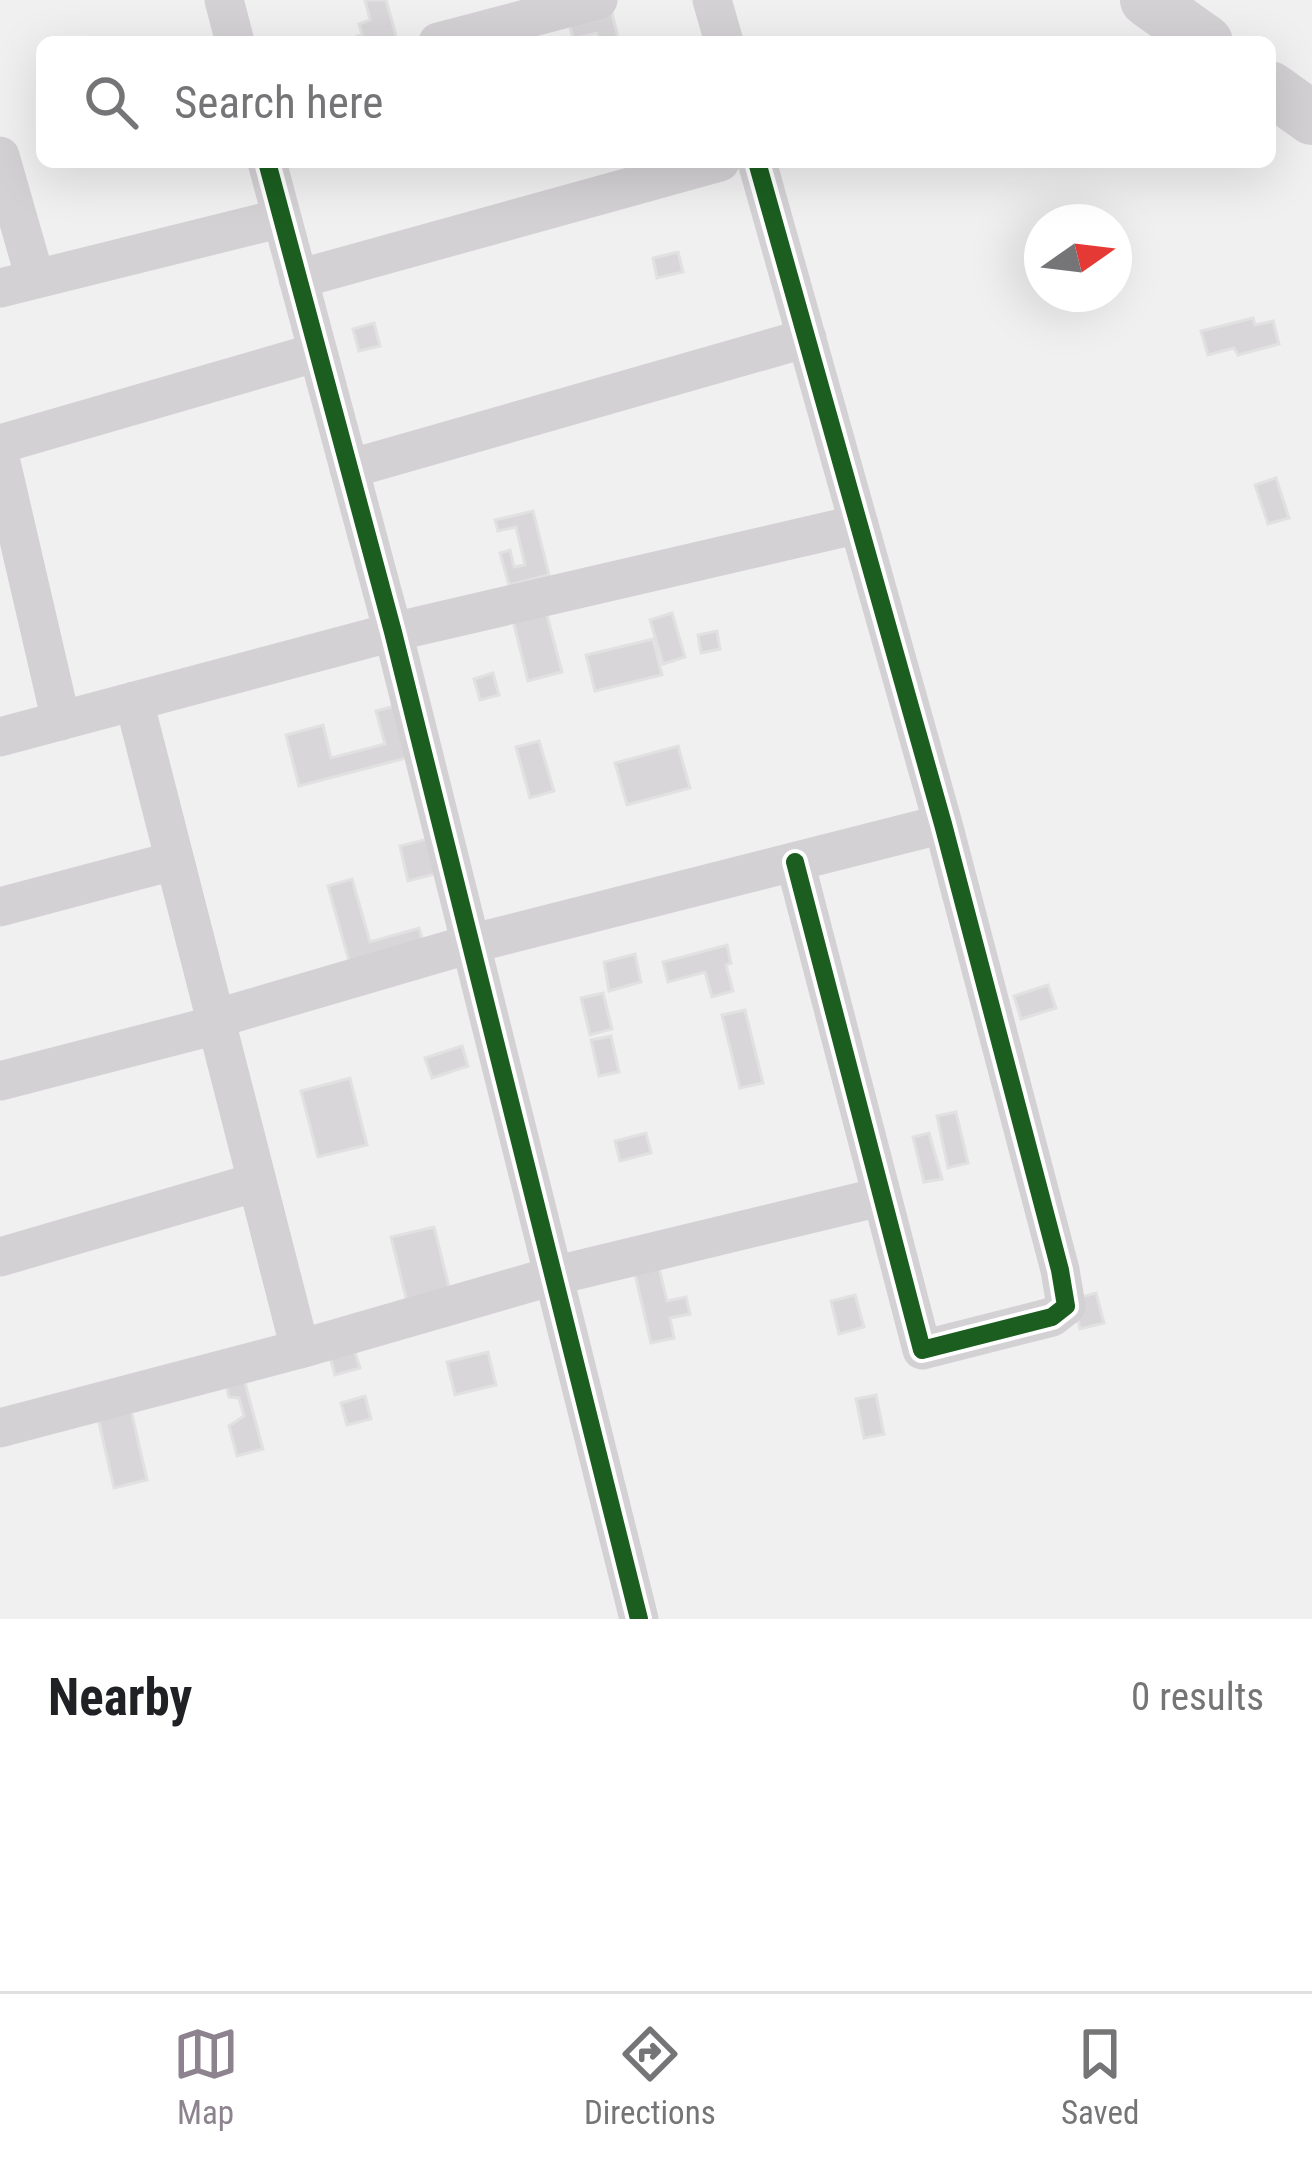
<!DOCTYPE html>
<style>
body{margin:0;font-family:"Roboto Condensed",sans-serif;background:#f2f2f2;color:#202124}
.compass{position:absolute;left:1024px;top:204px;width:108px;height:108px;border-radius:50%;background:#fff;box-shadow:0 12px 48px #0002;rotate:76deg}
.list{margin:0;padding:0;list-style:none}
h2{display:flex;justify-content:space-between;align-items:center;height:156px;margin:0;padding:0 48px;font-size:51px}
h2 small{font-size:39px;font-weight:400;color:#757577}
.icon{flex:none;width:66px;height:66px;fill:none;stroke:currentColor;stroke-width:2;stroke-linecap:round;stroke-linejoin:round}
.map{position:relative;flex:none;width:1312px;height:1619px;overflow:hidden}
.search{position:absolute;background:#fff;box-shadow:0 12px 48px #0002;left:36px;right:36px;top:36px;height:132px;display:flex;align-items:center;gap:30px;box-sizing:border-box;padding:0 42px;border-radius:18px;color:#757577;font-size:45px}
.sheet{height:372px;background:#fff}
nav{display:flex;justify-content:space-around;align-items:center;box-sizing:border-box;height:168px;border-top:3px solid #e0e0e0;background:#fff;font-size:33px;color:#757577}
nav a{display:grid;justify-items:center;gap:6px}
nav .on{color:#8d838e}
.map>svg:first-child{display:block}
.building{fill:#d8d6d8;stroke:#e2e1e2;stroke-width:3}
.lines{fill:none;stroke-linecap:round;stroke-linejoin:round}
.street{stroke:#d4d1d5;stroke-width:39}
.secondary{stroke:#d4d1d4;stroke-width:54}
.cycleway-casing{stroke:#fff;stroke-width:26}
.cycleway{stroke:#1b5e20;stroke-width:18}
</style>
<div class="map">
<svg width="1312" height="1619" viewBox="0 0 1312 1619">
<rect width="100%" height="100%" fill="#f0f0f0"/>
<path class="building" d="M365 0H386L397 39 358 42 357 36 362 34 359 24 370 20Z
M611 9 619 42H599L597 33 573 39 568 20Z
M678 252 683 272 657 278 653 258Z
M1253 318 1255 325 1273 321 1279 344 1238 355 1234 348 1208 355 1201 331Z
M374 323 380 346 359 351 353 329Z
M1276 478 1289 518 1268 524 1255 485Z
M533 511 549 575 509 585 500 553 510 550 514 567 525 565 516 527 498 531 495 520Z
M545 608 562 672 528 681 512 616Z
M672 613 685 657 663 664 650 620Z
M717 631 720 649 701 653 698 635Z
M653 639 662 675 595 691 586 655Z
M493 673 499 695 480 700 474 679Z
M401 704 414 756 299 786 286 735 323 725 331 758 385 744 376 711Z
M539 741 554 791 530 798 516 747Z
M678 746 690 788 627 805 615 763Z
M435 837 443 872 408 881 400 846Z
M352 879 370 942 419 928 425 948 351 968 328 886Z
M727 945 731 963 726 965 733 991 712 997 705 972 668 982 663 962Z
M635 954 641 982 609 991 604 962Z
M1048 985 1056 1008 1021 1019 1014 996Z
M603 993 612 1029 590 1035 581 998Z
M745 1010 763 1083 740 1088 722 1015Z
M611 1036 619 1072 599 1076 591 1040Z
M462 1046 468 1066 432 1078 425 1058Z
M350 1078 367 1145 318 1157 301 1091Z
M956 1112 968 1163 948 1168 937 1116Z
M646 1133 651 1153 620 1161 615 1141Z
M929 1133 942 1179 924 1182 913 1137Z
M434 1227 451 1295 408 1306 391 1237Z
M659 1268 667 1301 686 1297 690 1314 670 1318 674 1338 651 1343 635 1274Z
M1096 1293 1104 1323 1080 1329 1073 1299Z
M855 1295 864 1327 839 1334 831 1301Z
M354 1349 360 1368 335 1375 330 1357Z
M488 1352 496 1385 455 1395 447 1362Z
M243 1376 263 1449 237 1456 229 1426 244 1416 239 1398 229 1397 225 1381Z
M876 1395 884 1434 864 1438 856 1399Z
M365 1396 371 1419 347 1425 341 1403Z
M131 1410 147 1480 114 1488 98 1418Z"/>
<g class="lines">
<path class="street" d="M224 0 235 42
M712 0 724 42
M438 42 598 0
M0 156 35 278
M267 162 393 632 639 1619
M757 162 943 824 1060 1270 1066 1306 1052 1317 922 1350 795 862
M298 279 720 162
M0 288 282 218
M0 444 318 352
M0 458 61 721
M349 469 807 338
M134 701 300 1349
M0 737 393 632 859 524
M0 907 173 861
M214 1019 470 944 943 824
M0 1081 216 1025
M0 1257 257 1182
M0 1428 300 1349 553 1276 880 1197"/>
<path class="secondary" d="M1147 0 1206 42
M1270 88 1312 118"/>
<g class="cycleway-casing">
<path id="cycleway" d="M267 162 393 632 639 1619
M757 162 943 824 1060 1270 1066 1306 1052 1317 922 1350 795 862"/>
</g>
<use href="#cycleway" class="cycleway"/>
</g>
</svg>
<svg class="compass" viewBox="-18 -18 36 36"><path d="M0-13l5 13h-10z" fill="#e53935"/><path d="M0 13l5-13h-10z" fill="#757577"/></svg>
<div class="search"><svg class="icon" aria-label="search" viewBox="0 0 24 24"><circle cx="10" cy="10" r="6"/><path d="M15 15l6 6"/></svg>Search here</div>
</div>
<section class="sheet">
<h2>Nearby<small>0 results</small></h2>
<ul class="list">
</ul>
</section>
<nav>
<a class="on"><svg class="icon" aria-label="map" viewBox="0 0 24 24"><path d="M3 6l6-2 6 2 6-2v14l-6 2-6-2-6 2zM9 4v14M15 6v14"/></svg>Map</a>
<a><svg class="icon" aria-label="directions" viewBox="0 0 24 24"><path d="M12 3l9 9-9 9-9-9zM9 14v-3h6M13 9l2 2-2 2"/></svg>Directions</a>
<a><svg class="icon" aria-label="saved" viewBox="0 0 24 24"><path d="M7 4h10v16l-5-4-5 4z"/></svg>Saved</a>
</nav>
